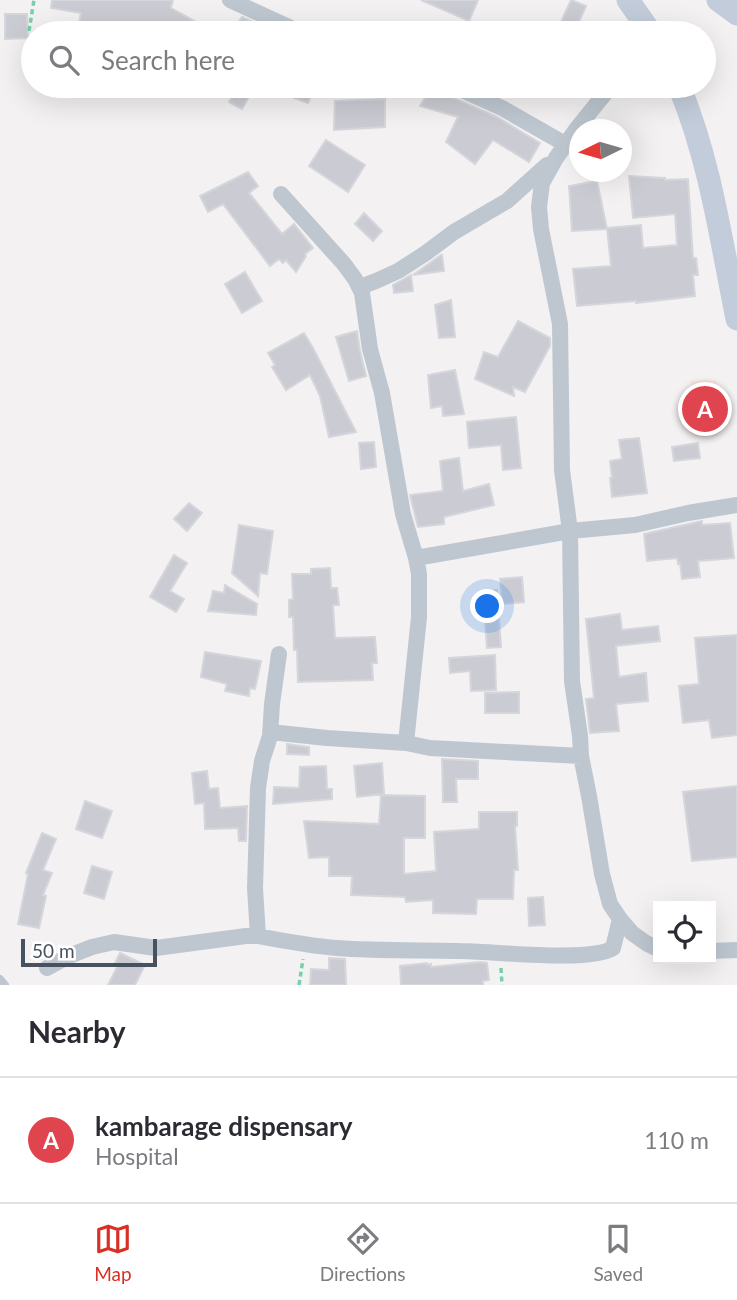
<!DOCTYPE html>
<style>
body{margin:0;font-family:Lato,sans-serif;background:#f7f7f7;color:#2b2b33}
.controls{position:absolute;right:21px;bottom:21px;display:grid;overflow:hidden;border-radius:0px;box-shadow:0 7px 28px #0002}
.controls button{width:63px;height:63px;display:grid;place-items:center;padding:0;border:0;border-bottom:2px solid #e1e1e2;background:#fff;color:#2b2b33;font:35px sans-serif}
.compass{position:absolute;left:569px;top:119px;width:63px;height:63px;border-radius:50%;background:#fff;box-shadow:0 7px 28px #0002;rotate:265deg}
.scale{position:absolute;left:21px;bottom:18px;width:136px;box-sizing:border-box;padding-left:7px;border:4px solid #48525f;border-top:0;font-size:19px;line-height:24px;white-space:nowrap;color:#48525f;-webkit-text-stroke:5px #fff;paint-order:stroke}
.you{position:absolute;left:488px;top:607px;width:24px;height:24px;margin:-18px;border:5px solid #fff;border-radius:50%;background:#1a73e8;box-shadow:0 0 0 10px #1a73e833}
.badge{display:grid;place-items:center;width:46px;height:46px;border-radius:50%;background:#d93025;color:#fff;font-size:23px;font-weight:700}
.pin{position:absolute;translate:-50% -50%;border:4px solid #fff;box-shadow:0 2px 7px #0006}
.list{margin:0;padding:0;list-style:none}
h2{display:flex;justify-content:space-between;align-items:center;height:91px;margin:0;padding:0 28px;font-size:30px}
h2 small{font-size:23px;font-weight:400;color:#7c7c81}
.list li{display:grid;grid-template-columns:46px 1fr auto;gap:21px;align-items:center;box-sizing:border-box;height:126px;padding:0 28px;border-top:2px solid #e1e1e2}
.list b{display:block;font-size:26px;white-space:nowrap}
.list p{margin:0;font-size:23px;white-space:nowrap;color:#7c7c81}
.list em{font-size:23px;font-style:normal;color:#7c7c81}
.icon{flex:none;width:38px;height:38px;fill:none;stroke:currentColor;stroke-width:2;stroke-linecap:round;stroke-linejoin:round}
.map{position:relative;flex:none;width:737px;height:985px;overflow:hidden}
.search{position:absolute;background:#fff;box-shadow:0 7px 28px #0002;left:21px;right:21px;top:21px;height:77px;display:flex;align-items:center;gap:18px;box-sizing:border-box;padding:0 24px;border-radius:38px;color:#7c7c81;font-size:26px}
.sheet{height:217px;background:#fff}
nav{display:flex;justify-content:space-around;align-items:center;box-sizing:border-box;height:98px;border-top:2px solid #e1e1e2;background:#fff;font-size:19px;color:#7c7c81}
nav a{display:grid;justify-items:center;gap:4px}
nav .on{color:#d93025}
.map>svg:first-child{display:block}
.medical{fill:#fce6e2}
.building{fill:#cbccd3;stroke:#d5d6dc;stroke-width:2}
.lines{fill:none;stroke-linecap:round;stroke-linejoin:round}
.path{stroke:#76d0aa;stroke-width:3.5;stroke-dasharray:5 3.5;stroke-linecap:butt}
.lane{stroke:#bec7d0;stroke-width:8}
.street{stroke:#bec7d0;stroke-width:16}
.secondary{stroke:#c3ccda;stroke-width:23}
</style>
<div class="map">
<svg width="737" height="985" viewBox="0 0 737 985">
<rect width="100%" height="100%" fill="#f3f1f1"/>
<path class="medical" d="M716 380 718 436 693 437 691 381Z"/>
<path class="building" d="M52 0H173L171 8 216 33H77L81 13 51 8Z
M421 0H478L469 21Z
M571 0 586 6 574 33H556Z
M5 14H27L28 38 5 39Z
M242 17 266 28 273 33H231Z
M238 86H255L242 109 229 102Z
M299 86H315L308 103 294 98Z
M432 86H440L449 96 497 117 540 143 529 162 493 140 475 164 446 142 458 117 420 106Z
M385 99V127L334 130 335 101Z
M326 140 365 165 348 192 309 166Z
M248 172 258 186 249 193 282 234 294 224 313 248 305 254 306 256 296 272 286 260 283 263 279 259 270 266 223 204 208 212 200 196Z
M629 176 665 178V180L688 179 693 258H696L698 275H693L695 296 636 303V301L577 306 573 269 611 266 607 228 641 225 643 248 677 245 675 214 633 218Z
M597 181 607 229 572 231 569 186Z
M364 213 382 231 373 241 355 224Z
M441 255H442L444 271 413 275Z
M245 272 262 301 242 313 225 284Z
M411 275 413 291 394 293 393 285Z
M451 300 455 337 439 338 435 305Z
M518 321 550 338V346L525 392 513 387 514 396 475 379 484 352 498 357Z
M357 331 360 351 366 376 349 381 336 337Z
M304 333 313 348 356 432 329 437 320 396 310 375 286 390 272 367 275 365 268 353Z
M455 370 464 414 443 416 442 406 431 408 428 375Z
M516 417 521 468 503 470 501 445 469 448 467 422Z
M639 438 647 493 612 497 610 478H612L610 461 622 459 619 440Z
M374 442 376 467 361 469 359 443Z
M698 443 700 458 674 461 672 447Z
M459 458 463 491 489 484 494 505 444 517V524L418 527 410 495 443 491 440 461Z
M189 503 202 513 187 531 174 519Z
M702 521V525L730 523 734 558 698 561 700 577 682 579 680 563 678 564 677 558 647 561 644 534Z
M239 525 273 531 267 574 260 573 258 596 232 573Z
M174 555 187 563 170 591 184 599 176 612 150 597Z
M330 568 331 588H337L339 605H333L335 638 375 637 377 663H372L373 680 298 682 297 650H294L293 617H289V600L293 599 292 574H311V569Z
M522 577 524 602 502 604 500 579Z
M225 585 257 604 256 615 208 611 213 591 224 593Z
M497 590 501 647 487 648 483 592Z
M620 614 622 630 658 626 660 641 616 646 619 677 646 673 648 701 616 704 619 731 590 733 586 699 594 698 586 619Z
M737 635V735L712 738 709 720 683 723 679 686 699 684 695 638Z
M205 652 261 661 255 689 250 688 249 696 225 691 227 684 201 677Z
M495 655 496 690 471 691 470 671 450 673 449 658Z
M519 692V713H485V693Z
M287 744 309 747V755L287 754Z
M442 759 478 761V779H456L457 802H443Z
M382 763 384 794 357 797 354 766Z
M326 766 327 789H332V799L273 804 274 787 299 788 300 767Z
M207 771 209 789 218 788 220 808 247 806 246 841H239L238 828 205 829 204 803 195 804 192 773Z
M737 786V857L692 861 683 792Z
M381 795 425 796V838H404V874L436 871 434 832 479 829V812H517V826H515L518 870H514L513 899H477L476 914 433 913V900L406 902 405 897 351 895 352 876H329V857L309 858 304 821 379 824Z
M85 801 112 811 102 838 76 829Z
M42 833 56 839 43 870 52 873 43 895 46 896 39 928 18 924 28 874 26 873Z
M92 866 112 872 104 899 84 893Z
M543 897 545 925 529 926 528 898Z
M120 953 145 965 135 985H108L117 967 114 965Z
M329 958 345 959 346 985H310L311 969 329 970Z
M480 962 487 963 489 980 483 981V985H401L400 966 427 963V965L431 964V967Z"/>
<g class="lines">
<path class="path" d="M29 31 34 0
M501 968 502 985
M299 985 303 959"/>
<path class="lane" d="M0 979 5 985"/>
<path class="street" d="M230 0 302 33
M453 86 502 108 565 144
M611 86 578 127 556 158 542 183 539 207 541 229 560 324 562 470 570 531 572 681 580 736 581 756 589 796 602 874 610 904 620 919 632 933 646 943 658 949
M281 194 344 264 355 279 362 293 370 349 382 393 403 514 416 558 419 574V617L406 743
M360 287 376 281 398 271 426 253 454 232 507 201 547 165
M416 558 570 531 635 525 688 513 737 505
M270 732 327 738 406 743 430 748 581 756
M258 936 255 888 258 788 262 761 270 736 272 704 279 654
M711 951 737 950
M47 968 69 956 92 947 114 942 156 948 246 936H258C284 941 311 946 337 948 378 951 419 950 460 951 491 951 590 963 613 948L620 919"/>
<path class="secondary" d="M628 0 651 33
M718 0 737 14
M679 86C710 160 721 240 737 319"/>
</g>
</svg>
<div class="controls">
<button><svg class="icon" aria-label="locate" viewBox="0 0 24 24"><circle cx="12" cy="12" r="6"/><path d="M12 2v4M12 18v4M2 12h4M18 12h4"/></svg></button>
</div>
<svg class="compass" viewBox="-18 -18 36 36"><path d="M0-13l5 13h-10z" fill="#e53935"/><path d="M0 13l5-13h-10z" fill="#7c7c81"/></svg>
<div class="scale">50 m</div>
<div class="you"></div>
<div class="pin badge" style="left:705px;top:409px;background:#e0444e">A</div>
<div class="search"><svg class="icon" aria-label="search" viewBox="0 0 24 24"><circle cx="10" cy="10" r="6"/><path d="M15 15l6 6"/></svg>Search here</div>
</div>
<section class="sheet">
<h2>Nearby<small></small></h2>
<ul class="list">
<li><span class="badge" style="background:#e0444e">A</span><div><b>kambarage dispensary</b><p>Hospital</p></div><em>110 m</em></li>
</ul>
</section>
<nav>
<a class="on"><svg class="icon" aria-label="map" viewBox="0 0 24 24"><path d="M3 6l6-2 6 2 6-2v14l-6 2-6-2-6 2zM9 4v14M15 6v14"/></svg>Map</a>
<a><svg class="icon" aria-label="directions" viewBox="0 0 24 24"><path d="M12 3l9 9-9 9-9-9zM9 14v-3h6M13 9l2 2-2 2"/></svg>Directions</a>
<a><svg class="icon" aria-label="saved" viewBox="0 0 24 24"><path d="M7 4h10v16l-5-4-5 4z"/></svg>Saved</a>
</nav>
